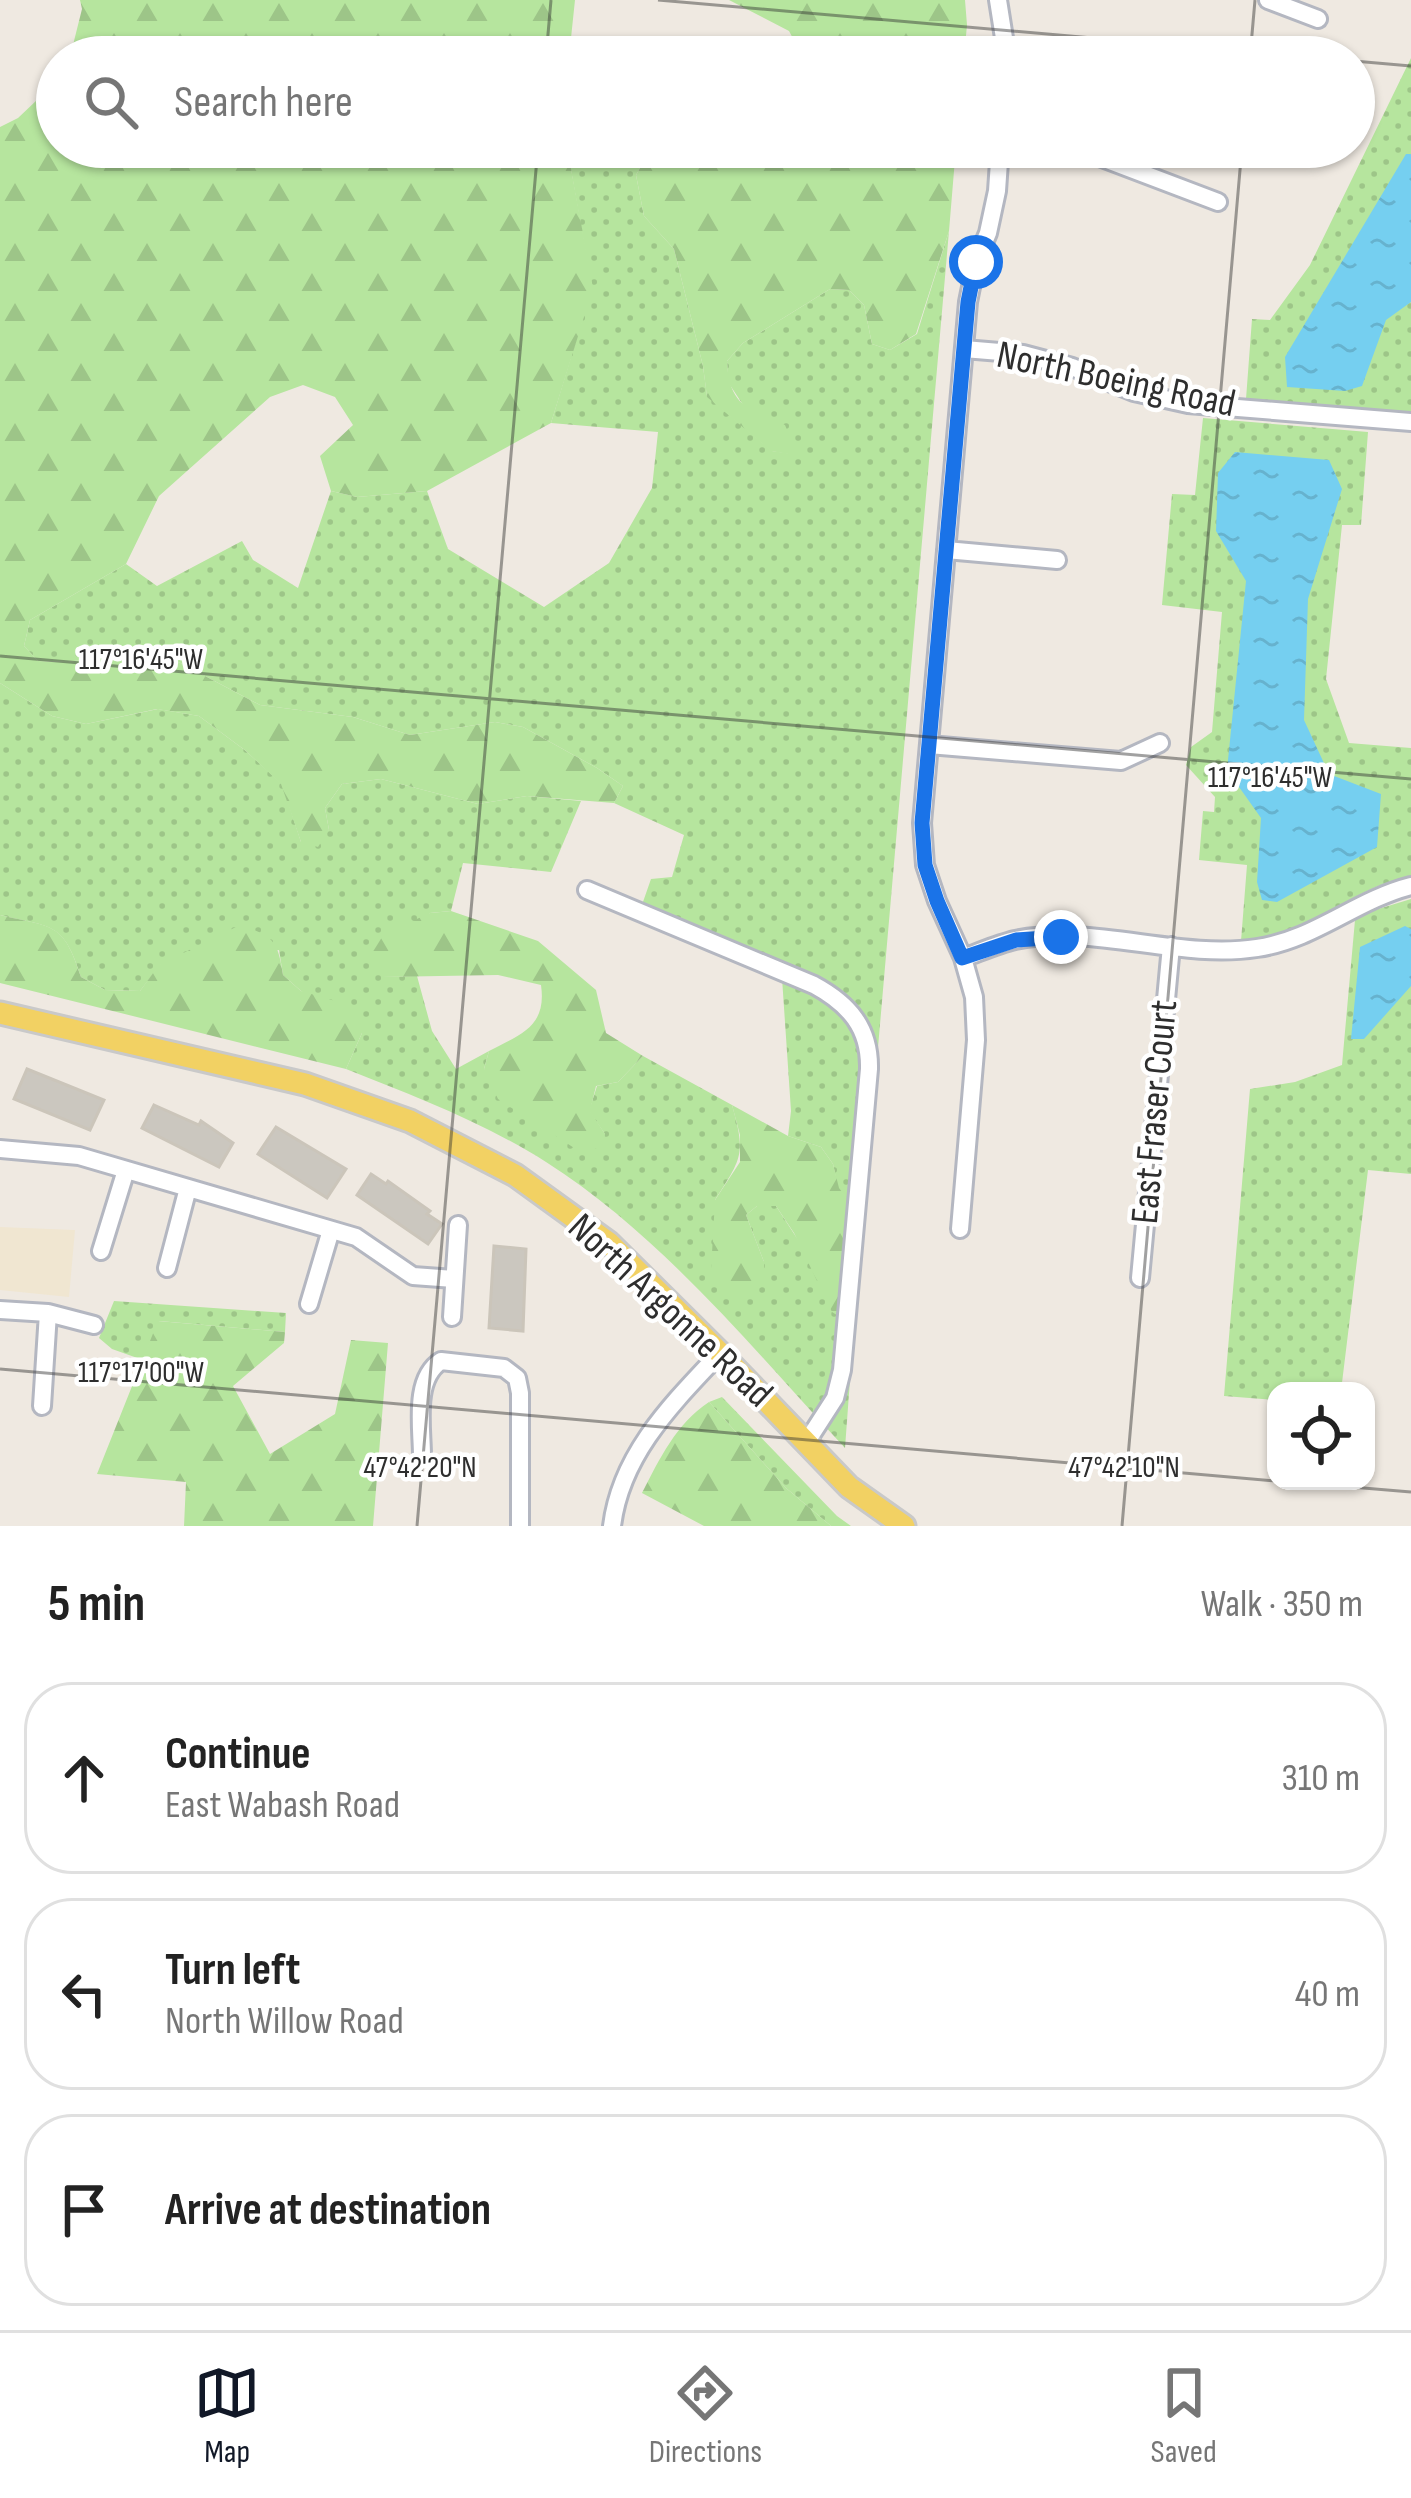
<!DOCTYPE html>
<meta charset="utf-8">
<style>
body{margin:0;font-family:"Sofia Sans Condensed",sans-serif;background:#f6f6f6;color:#222}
.controls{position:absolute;right:36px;bottom:36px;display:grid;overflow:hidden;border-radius:24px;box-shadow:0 3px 9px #0004}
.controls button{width:108px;height:108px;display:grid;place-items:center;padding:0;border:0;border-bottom:3px solid #e0e0e0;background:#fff;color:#222;font:60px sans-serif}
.stop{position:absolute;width:36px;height:36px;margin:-27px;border:9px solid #1a73e8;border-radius:50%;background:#fff}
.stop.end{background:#1a73e8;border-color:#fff;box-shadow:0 3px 12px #0008}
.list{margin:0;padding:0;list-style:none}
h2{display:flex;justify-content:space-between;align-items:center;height:156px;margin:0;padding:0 48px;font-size:51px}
h2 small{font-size:39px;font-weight:400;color:#767676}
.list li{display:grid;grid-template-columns:78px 1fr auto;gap:36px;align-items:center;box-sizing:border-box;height:192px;margin:0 24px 24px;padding:0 24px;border:3px solid #e0e0e0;border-radius:48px}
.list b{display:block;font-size:45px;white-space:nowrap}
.list p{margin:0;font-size:39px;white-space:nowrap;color:#767676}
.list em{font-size:39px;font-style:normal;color:#767676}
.icon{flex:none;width:66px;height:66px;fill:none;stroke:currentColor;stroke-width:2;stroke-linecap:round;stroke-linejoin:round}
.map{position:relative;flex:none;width:1411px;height:1526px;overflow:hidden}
.search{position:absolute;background:#fff;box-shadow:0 3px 9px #0004;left:36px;right:36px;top:36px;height:132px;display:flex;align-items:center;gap:30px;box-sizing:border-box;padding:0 42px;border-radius:66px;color:#767676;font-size:45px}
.sheet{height:804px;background:#fff}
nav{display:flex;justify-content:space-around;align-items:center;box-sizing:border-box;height:168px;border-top:3px solid #e0e0e0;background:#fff;font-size:33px;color:#767676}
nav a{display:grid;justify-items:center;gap:6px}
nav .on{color:#111827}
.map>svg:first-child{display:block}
.education{fill:#f0e6d1}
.grass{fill:url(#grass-dots)}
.forest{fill:url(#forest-firs)}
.water{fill:url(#water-ripples)}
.building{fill:#cbc7bf;stroke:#cbc5ba;stroke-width:3}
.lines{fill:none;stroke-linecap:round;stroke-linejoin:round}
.minor-casing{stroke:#b4b7c1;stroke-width:22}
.major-casing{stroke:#c9c9c9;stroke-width:27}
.minor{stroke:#fff;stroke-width:16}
.major{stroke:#f2d163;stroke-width:21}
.route{stroke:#1a73e8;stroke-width:15}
.ticks{fill:none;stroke:#2e2e2e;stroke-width:3;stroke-opacity:0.45}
.labels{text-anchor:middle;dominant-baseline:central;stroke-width:9;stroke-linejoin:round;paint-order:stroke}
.street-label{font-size:39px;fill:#2e2e2e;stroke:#fff}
.ticks-label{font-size:30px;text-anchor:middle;fill:#2e2e2e;stroke:#fff;stroke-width:9;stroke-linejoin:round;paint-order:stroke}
</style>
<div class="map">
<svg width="1411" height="1526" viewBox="0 0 1411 1526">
<defs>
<pattern id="grass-dots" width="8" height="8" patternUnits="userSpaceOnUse" patternTransform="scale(3)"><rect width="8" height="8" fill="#b6e59e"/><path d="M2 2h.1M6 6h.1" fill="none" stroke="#9dc588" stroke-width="1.8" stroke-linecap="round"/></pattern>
<pattern id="forest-firs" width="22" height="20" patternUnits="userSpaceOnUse" patternTransform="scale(3)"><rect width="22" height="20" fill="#b6e59e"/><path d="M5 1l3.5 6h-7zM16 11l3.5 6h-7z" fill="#9dc588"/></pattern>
<pattern id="water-ripples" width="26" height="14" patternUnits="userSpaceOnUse" patternTransform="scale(3)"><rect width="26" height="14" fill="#75cff0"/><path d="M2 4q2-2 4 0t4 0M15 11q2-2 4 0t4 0" fill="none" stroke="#66b2ce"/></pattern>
</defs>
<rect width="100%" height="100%" fill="#efe9e1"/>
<path class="education" d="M0 1227 75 1230 69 1297 0 1290Z"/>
<path class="grass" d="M1411 58V412L1246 399 1252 319 1270 320 1310 265Z
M567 147H652L636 175 644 216 674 249 703 366 707 396 772 451 793 454 745 408 728 382 727 361 743 343 830 289 849 290 864 305 872 344 890 350 917 334 949 231 863 1220 838 1188 833 1164 821 1147 788 1136 791 1111 782 978 637 919 651 879 672 877 684 835 614 803 623 786 597 768 523 727 495 722 410 735 353 717 260 705 173 659 134 652 68 662 38 661 24 646 30 620 126 564 157 586 242 541 253 560 298 588 331 491 357 497 427 491 448 549 544 607 609 563 652 488 658 432 551 423 592 288Z
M1203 418 1368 432 1361 525H1342L1326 679 1349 743 1411 748V877C1372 883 1349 902 1315 920 1292 932 1267 936 1241 941L1247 865 1199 860 1203 811 1214 812 1215 797 1186 765 1191 747 1212 732 1222 612 1162 605 1172 494 1195 495Z
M0 683 52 716 86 724 158 709 199 716 246 751 282 784 301 842 329 830 325 808 342 784 381 779 478 804 527 796 581 801 551 872 463 863 451 911 430 913 383 977 417 976 432 1031 456 1069 489 1051 484 1069 605 1134 589 1111 597 1086 618 1082 643 1056 732 1105C746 1154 742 1158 715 1200L764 1262 746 1215 757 1206H776L854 1326 845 1448C752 1348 662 1236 546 1162 483 1122 414 1096 346 1069L362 1033 301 991 283 975 279 950 160 965 140 991 105 990 81 977C63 921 53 928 0 915Z
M1411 899V1174L1368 1170 1341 1391H1276V1400L1224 1396 1250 1089 1295 1082 1342 1065 1355 920 1375 910Z
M114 1301 286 1313 285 1332 159 1321 143 1360 112 1349 99 1338Z
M722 1397 837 1516 851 1526H831L786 1488 709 1402Z"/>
<path class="forest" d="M80 0H575L569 57H70L82 9Z
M729 0H965L967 25 964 57H803L789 31Z
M57 81V147H567L593 288 551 423 427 491 357 497 331 491 320 456 353 425 335 397 303 385 270 397 159 496 126 564 30 620 24 646 38 661 68 662 134 652 173 659 260 705 353 717 410 735 495 722 523 727 597 768 623 786 614 803 527 796 478 804 381 779 342 784 325 808 329 830 318 847 301 842 281 784 246 751 199 716 157 709 86 724 52 716 0 683V127L18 118Z
M652 147H956L949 231 916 334 890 350 872 344 864 305 849 290 830 289 743 343 727 361C729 406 748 409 785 425L792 442 794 455 771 451 707 397 703 366 674 249 644 216 636 175Z
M451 911 538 941 596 990 606 1033 643 1056 618 1082 596 1086 590 1111 605 1134 604 1146 582 1153 498 1099 484 1069 489 1051C521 1034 547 1027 541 985L498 975 383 977 369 958 384 934 430 913Z
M0 915C54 928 63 921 81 977L105 990 140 991 159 965 240 925C273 936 278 940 283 975L301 991 363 1009 362 1033 346 1069 0 983Z
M732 1105 788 1136 821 1147 833 1164 839 1188 863 1220 854 1326 832 1312 794 1233 776 1206H757L746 1215 764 1262 765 1284 745 1298 720 1288 711 1271 715 1200 740 1162V1135Z
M158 1321 285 1332 284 1343 233 1386 270 1454 335 1414 351 1340 388 1343 373 1526H184L186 1482 97 1474Z
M709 1402 786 1488 831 1526H704L642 1493C660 1458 676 1424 709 1402Z"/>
<path class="water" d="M1406 154H1411V302L1386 320 1362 386 1345 391 1287 387 1285 357Z
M1235 452 1329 460 1342 489 1308 599 1304 720 1329 774 1381 794 1377 847 1277 902 1262 900 1257 882 1261 818 1227 770 1246 581 1216 531 1218 473Z
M1405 926 1411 929V986L1364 1039H1351L1360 947Z"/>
<path class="building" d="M27 1069 104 1100 90 1130 14 1099Z
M154 1105 199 1125 201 1121 233 1143 219 1167 142 1128Z
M276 1127 346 1169 327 1198 258 1154Z
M371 1174 386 1184 388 1181 430 1211 427 1214 442 1224 428 1244 357 1195Z
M494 1246 526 1249 523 1331 489 1328Z"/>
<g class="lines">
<g class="minor-casing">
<path id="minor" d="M998 0 1007 57
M1268 0 1318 19
M1073 147 1218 202
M964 349 1023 354 1072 367 1134 392 1188 404 1411 422
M946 550 1057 560
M929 745 1121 761 1160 743
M587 890 814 985C849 1004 870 1028 869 1069L842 1370 835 1398 806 1443
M963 958C980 952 998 944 1015 940 1093 924 1179 960 1257 948 1314 940 1356 900 1411 886
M0 1149 79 1156 356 1237 413 1276 454 1279
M960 1229 976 1040 974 997 963 958 937 901 925 865 922 823 968 302 976 262 988 233 997 191 1000 147
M101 1251 126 1170
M167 1268 188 1188
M1140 1278 1171 946
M309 1304 331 1230
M0 1310 48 1313 94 1325
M452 1317 458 1225
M42 1406 48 1313
M422 1456C422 1427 413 1379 441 1361L504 1368 517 1378 520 1393V1526
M612 1526C621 1454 672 1404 720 1353"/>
</g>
<g class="major-casing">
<path id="major" d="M0 1013 305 1084 410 1121 515 1175 609 1243 720 1353 849 1487 904 1526"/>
</g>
<use href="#minor" class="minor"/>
<use href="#major" class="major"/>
</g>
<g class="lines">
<path class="route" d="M976 262 968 302 922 823 925 865 937 901 962 958 1016 940 1061 937"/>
</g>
<path class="ticks" d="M658 0 1310 57M546 57 551 0M1250 57 1255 0M1354 61 1411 66M0 656 1411 779M0 1369 1276 1481M1280 1481 1411 1492M417 1526 538 147M1122 1526 1242 147"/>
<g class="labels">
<g class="street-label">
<text transform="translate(1116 380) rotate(12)">North Boeing Road</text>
<text transform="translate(1155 1112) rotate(-85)">East Fraser Court</text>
<text transform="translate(670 1311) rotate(43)">North Argonne Road</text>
</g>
</g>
<g class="ticks-label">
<text x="141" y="669">117°16'45"W</text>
<text x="1270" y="787">117°16'45"W</text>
<text x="141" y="1382">117°17'00"W</text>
<text x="420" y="1477">47°42'20"N</text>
<text x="1124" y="1477">47°42'10"N</text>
</g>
</svg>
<div class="controls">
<button><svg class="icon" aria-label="locate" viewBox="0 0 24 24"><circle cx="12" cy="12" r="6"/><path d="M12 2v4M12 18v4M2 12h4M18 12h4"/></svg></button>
</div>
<div class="stop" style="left:976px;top:262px"></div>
<div class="stop end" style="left:1061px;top:937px"></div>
<div class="search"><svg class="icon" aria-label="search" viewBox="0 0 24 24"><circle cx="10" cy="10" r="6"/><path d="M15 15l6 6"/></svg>Search here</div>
</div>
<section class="sheet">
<h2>5 min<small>Walk · 350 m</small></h2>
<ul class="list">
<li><svg class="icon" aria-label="ahead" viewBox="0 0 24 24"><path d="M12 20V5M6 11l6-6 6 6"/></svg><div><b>Continue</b><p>East Wabash Road</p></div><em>310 m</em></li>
<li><svg class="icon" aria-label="left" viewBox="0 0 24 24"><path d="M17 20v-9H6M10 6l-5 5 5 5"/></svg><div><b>Turn left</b><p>North Willow Road</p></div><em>40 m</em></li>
<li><svg class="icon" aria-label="arrive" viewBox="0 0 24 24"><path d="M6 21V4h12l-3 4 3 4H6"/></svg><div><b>Arrive at destination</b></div></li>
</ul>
</section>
<nav>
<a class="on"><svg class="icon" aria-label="map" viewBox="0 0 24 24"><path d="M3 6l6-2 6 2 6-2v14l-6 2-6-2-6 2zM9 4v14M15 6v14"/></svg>Map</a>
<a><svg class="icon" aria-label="directions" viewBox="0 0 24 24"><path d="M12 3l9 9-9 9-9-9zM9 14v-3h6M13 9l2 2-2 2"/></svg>Directions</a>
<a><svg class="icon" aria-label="saved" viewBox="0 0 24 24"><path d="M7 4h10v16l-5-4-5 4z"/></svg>Saved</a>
</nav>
